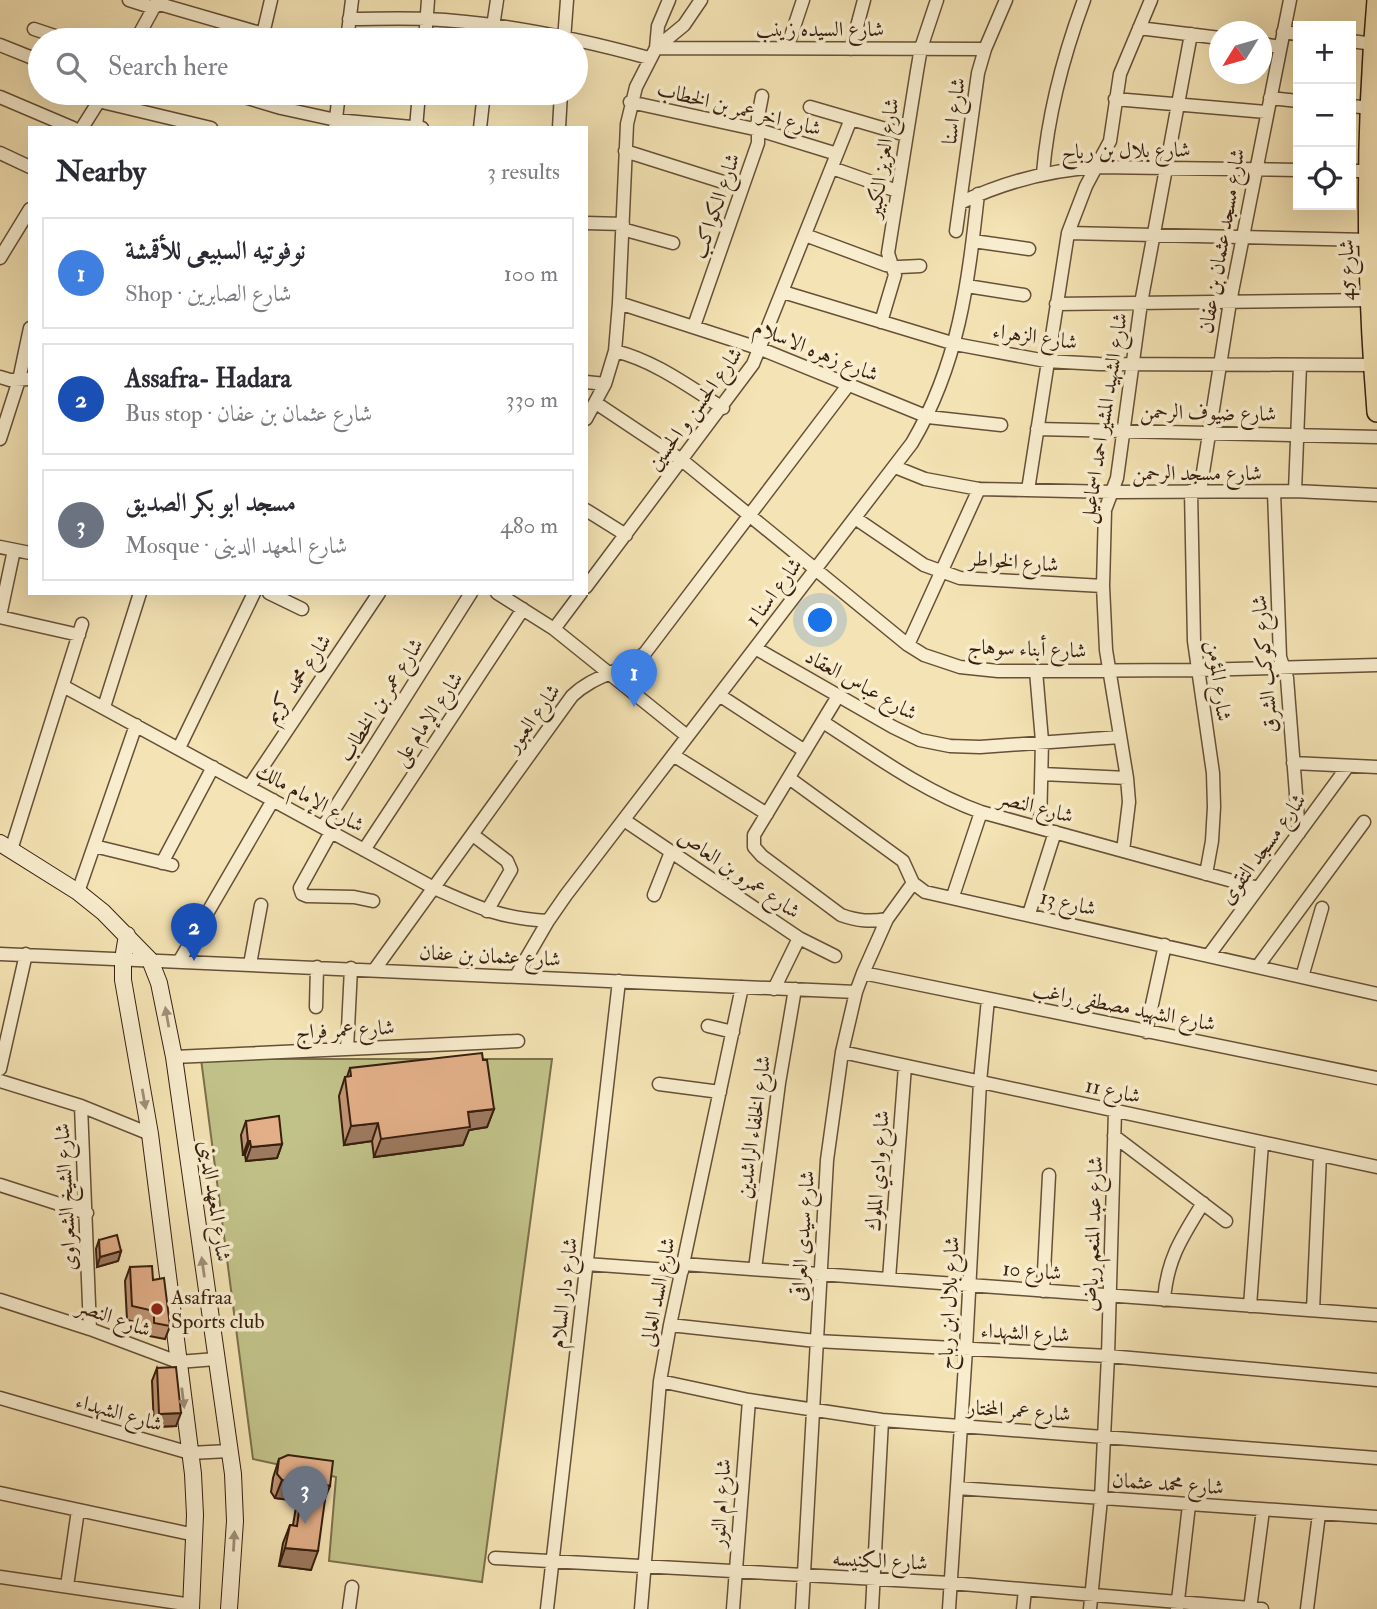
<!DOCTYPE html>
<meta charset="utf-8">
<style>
body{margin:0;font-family:"IM FELL Double Pica",Amiri,serif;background:#f7f7f7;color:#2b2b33}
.controls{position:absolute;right:21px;top:21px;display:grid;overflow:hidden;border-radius:0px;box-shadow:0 7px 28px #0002}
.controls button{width:63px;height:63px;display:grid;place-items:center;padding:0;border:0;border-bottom:2px solid #e1e1e2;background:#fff;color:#2b2b33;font:35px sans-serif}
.compass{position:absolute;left:1209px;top:21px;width:63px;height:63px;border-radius:50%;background:#fff;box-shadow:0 7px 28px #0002;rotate:233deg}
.you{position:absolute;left:821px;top:621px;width:24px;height:24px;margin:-18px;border:5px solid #fff;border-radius:50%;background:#1a73e8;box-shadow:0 0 0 10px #1a73e833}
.badge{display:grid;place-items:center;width:46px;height:46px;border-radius:50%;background:#8f2418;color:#fff;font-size:23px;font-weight:700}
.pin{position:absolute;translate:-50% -58px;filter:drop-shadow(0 2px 4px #0008)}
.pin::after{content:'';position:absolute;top:37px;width:24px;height:21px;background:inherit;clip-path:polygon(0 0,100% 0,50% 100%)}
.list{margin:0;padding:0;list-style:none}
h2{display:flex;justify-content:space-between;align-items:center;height:91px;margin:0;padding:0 28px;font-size:30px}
h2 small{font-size:23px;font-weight:400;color:#7c7c81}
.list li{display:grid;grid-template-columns:46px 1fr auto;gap:21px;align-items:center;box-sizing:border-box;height:112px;margin:0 14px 14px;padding:0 14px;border:2px solid #e1e1e2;border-radius:0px}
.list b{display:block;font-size:26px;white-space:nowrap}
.list p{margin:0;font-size:23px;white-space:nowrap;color:#7c7c81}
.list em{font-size:23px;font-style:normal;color:#7c7c81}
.icon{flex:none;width:38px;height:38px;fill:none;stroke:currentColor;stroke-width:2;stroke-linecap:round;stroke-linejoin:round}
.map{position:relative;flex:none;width:1377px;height:1609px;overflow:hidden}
.search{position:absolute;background:#fff;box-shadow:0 7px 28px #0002;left:28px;top:28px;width:560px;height:77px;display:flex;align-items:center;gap:18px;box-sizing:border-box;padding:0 24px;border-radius:38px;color:#7c7c81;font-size:26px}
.panel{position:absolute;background:#fff;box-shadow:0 7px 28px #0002;left:28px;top:126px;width:560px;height:469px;border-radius:0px}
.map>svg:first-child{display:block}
.green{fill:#c1c289;stroke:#7c704c;stroke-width:2}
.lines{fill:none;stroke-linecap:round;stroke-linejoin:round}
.street-casing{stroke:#665038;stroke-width:15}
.secondary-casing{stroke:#371f0f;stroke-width:18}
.primary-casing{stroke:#371f0f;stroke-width:22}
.street{stroke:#f8edce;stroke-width:12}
.secondary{stroke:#f8edce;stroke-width:16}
.primary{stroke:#f4e3b4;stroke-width:19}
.wall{fill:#c29676;stroke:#371f0f;stroke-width:2}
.shaded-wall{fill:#9e7a60;stroke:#371f0f;stroke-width:2}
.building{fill:#e2af89;stroke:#371f0f;stroke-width:2}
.oneway{fill:#a19078}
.poi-dot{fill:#8f2418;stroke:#f8edce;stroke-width:2.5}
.labels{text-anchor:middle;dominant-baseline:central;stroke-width:7;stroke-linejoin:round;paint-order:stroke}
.street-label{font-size:21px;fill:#371f0f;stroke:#f8edce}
.poi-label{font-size:21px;fill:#371f0f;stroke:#f8edce;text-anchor:start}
</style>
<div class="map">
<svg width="1377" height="1609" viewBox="0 0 1377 1609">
<rect width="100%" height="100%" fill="#f4e3b4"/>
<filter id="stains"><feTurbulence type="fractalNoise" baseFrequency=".00286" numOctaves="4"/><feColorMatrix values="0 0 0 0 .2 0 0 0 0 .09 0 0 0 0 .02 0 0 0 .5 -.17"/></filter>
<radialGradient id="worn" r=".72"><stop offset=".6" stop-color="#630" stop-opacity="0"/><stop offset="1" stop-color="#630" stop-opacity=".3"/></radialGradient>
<path class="green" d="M201 1059H552L482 1582 329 1561 336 1477 253 1459Z"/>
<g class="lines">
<g class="street-casing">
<path id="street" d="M129 0 154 8
M156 3 284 40
M349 19C375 19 400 18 425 19 501 22 576 38 649 58
M1139 28 1220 38
M34 29 67 40
M1283 32 1298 34
M263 34 271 0
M136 40 158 0
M347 40 352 0
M425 40 428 0
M491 40 497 0
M564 40 567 0
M1351 41 1373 44
M1262 44 1280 47
M0 45 40 61
M656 48 985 49
M656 48 658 26 669 0
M787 48 803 0
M851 49 864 0
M231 93 281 108 336 120 422 128
M0 97 73 128
M1270 98 1298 101
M1115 99 1266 112
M98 101 211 128
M630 102 759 130 837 154
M1351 106 1371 108
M810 107 906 135
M335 127 339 93
M82 128 104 93
M416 128 419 93
M480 128 484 93
M559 128 561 93
M625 151 742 188
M0 153 30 167
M832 168 897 191
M1351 171H1369
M1043 173C1048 112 1063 57 1084 0
M960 203C1004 182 1049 170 1098 167L1298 170
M586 223 623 224
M622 229 673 243
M956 231 978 73 985 49 1006 0
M1068 233 1369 240
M805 235 886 265 899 267 920 266
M973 241 1029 249
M0 258 30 209
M967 286 1024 295
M783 292 955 344 1046 361 1099 364 1373 365
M619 303 761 349 928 417 1001 425
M1056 304 1370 300
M881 322 895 275 888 253 917 71 921 48 937 0
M694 326 758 143V117L762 96
M615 351C655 361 688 386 723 408
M0 377 10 380 30 379
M586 382 605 384
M596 403 683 461 908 645 924 655 960 667 998 671 1197 670 1377 665
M586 419 605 384 615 351 619 303 627 124 636 87 656 48 684 25 701 0
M1037 429 1377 437
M0 439 19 380 30 328
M895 467 925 479 979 489 1113 492 1295 491 1377 495
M1028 490 1068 233 1086 186 1110 141 1120 74 1151 0
M1191 491 1194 641 1213 773 1214 807 1212 841 1206 874
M1200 491 1230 302 1290 0
M1295 491 1300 365
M1274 492 1280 657 1287 678 1299 833
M586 510 626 535
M855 518 924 565 960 578 1103 586
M0 547 30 553
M586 587 753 364 851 119
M269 593 302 609
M497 593 554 629 687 736
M0 616 14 550
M0 617 79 635
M554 629 581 593
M908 645 979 489
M755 648 893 727 920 740 950 746 980 747 1120 737
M1036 671 1042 741 1040 828
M63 686 434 888C477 907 499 918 548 921
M719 695 805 751
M838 696 754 835V847L762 856 841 915C858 921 870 922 887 919
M104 707 140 593
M823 722C874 755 923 791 981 812L1258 888
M179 748 254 593
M673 755 767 814
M1293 763 1377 767
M1042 774 1127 778
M789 778 903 861 913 883 925 892 1377 994
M249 787 379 593
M624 820 799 938 835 956
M323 827 471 593
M331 832 300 888 302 894 307 896 354 897 373 901
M473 835 507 861 511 870 487 911
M94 846 172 865
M11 850 82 624
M364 850 523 609
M1123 851 1129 802 1127 778 1106 650 1103 586 1105 510 1117 478 1141 303 1191 34
M162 863 213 767
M78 892 136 725
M654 895 671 852
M953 896 981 812
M1029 914 1055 832
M0 954 856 992
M1209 955 1348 766
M180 960 273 800
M250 964 261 905
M1258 966 1364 822
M375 969 572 696C595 674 622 673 645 653L849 384
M863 973 1377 1078
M516 976 548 921 566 895 912 443C959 363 968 284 978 194
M1302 977 1322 908
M774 989 799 938
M316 1007 317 967
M708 1026 733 1032
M1146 1032 1165 945
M347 1049 351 968
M842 1052 1377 1167
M174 1057 518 1041
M0 1069 26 954
M0 1081 81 1106 150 1134
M659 1084 720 1092
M81 1106 90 1329
M1114 1136 1226 1221
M0 1185 87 1213
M586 1264 682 1271
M683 1264 1377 1315
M755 1269 779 1083 795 989
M889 1279 905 1066
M1043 1291 1049 1175
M0 1300 90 1329 178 1362 216 1359
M1164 1300C1167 1259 1182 1237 1203 1203
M1250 1306 1262 1143
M1313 1310 1320 1155
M670 1325 816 1341 1108 1356 1377 1380
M660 1381 749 1400 882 1420 1377 1458
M0 1398 190 1453 229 1451
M957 1488 1377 1517
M0 1493 195 1535
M495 1558 950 1583 1262 1609
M0 1577 192 1605
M67 1586 78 1510
M349 1609 352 1587
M547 1609 619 981
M641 1609 660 1381 670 1325 742 987
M733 1609 749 1400
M802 1609 827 1160 842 1052 856 992 863 973 887 919 913 883
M872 1609 882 1420
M949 1609 966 1349 980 1082 988 999
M1023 1609 1025 1590
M1090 1609 1101 1499 1108 1356 1115 1111
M1177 1609 1189 1505
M1250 1609 1263 1510
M1307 1609 1319 1514"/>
</g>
<g class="secondary-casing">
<path id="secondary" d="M0 843 78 892 103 912 150 960 159 983 174 1057 233 1474 235 1521 229 1609
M127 935 123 959V980L150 1134 193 1474 195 1515 191 1609"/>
</g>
<g class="primary-casing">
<path id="primary" d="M1377 0C1365 137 1366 275 1377 412"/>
</g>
<use href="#street" class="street"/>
<use href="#secondary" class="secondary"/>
<use href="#primary" class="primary"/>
</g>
<path class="wall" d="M350 1068 494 1109 487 1127 469 1130 463 1145 374 1157 372 1141 344 1145 339 1096 345 1077H347Z
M246 1121 282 1144 277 1158 246 1161 245 1155H243L241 1135Z
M99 1240 121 1251 118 1261 97 1267 96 1249Z
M130 1267 153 1280 170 1326 165 1339 149 1336V1325L127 1320 125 1281Z
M157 1368 176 1426 154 1427 152 1381Z
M279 1459 330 1486 325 1498 311 1570 279 1566 283 1543 290 1525H293L297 1501 275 1498 271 1492 273 1478Z"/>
<path class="shaded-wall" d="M494 1109 487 1127 469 1130 463 1145 374 1157 381 1139 468 1112Z
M378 1123 372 1141 344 1145 351 1126Z
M248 1141H250L245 1155H243Z
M282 1144 277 1158 246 1161 251 1147Z
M121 1251 118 1261 97 1267 100 1257Z
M181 1413 176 1426 154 1427 159 1414Z
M282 1480 303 1482 297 1501 275 1498Z
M285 1548 318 1551 311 1570 279 1566Z"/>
<path class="building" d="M482 1053 483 1060H487L494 1109 468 1112 470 1127 381 1139 378 1123 351 1126 345 1077 351 1076 350 1068Z
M279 1116 282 1144 251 1147 250 1141H248L246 1121Z
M117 1235 121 1251 100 1257 99 1240Z
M152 1266 153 1280 164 1278 170 1326 154 1323V1311L132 1306 130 1267Z
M176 1367 181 1413 159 1414 157 1368Z
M288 1455 333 1461 330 1486 327 1485 318 1551 285 1548 290 1525 297 1526 303 1482 282 1480 277 1474 279 1459Z"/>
<defs><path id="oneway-solid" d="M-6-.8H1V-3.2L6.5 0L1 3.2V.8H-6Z" transform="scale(1.75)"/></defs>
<g class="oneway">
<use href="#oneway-solid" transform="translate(167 1017) rotate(-100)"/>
<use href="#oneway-solid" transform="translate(144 1099) rotate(80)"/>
<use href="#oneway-solid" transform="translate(203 1267) rotate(-98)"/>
<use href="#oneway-solid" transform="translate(183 1398) rotate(83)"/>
<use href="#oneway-solid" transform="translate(234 1541) rotate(-87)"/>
</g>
<circle class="poi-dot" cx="157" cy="1309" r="7"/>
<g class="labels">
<g class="street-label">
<text x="820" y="29">شارع السيده زينب</text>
<text transform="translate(739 109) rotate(14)">شارع اخر عمر بن الخطاب</text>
<text transform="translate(954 111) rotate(-82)">شارع اسنا</text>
<text transform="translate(1126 151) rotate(-1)">شارع بلال بن رباح</text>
<text transform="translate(883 158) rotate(-81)">شارع العزيز الكبير</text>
<text transform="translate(716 206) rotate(-71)">شارع الكواكب</text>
<text transform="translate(1222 241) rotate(-80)">شارع مسجد عثمان بن عفان</text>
<text transform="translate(1347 270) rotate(-91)">شارع 45</text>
<text transform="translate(1035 337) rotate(8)">شارع الزهراء</text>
<text transform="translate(816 351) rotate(22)">شارع زهره الاسلام</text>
<text transform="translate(695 409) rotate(-54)">شارع الحسن و الحسين</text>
<text transform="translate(1208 413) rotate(1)">شارع ضيوف الرحمن</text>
<text transform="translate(1104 418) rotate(-81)">شارع الشهيد المشير احمد اسماعيل</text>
<text x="1197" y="473">شارع مسجد الرحمن</text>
<text transform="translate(1014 562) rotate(4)">شارع الخواطر</text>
<text transform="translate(774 592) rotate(-53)">شارع اسنا 1</text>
<text transform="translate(1027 649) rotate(2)">شارع أبناء سوهاج</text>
<text transform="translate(1265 664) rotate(-95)">شارع كوكب الشرق</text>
<text transform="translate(298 679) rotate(-56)">شارع محمد كريم</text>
<text transform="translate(1219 681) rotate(83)">شارع المؤمن</text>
<text transform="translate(861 685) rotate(29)">شارع عباس العقاد</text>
<text transform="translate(381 700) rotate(-58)">شارع عمر بن الخطاب</text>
<text transform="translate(533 718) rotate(-54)">شارع العبور</text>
<text transform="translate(428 719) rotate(-56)">شارع الإمام على</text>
<text transform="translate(310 798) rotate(29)">شارع الإمام مالك</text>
<text transform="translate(1036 807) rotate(15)">شارع النصر</text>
<text transform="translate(1263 849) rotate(-54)">شارع مسجد التقوى</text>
<text transform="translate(739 874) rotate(34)">شارع عمرو بن العاص</text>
<text transform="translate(1068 903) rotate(13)">شارع 13</text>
<text transform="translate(490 956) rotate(3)">شارع عثمان بن عفان</text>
<text transform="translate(1124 1007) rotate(11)">شارع الشهيد مصطفى راغب</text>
<text transform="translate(345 1030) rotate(-3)">شارع عمر فراج</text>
<text transform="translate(1113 1091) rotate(12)">شارع 11</text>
<text transform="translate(754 1127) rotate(-82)">شارع الخلفاء الراشدين</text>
<text transform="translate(878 1171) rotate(-86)">شارع وادي الملوك</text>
<text transform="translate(66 1197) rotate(-93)">شارع الشيخ الشعراوى</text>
<text transform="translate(215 1201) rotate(82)">شارع المعهد الدينى</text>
<text transform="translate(1093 1234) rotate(-88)">شارع عبد المنعم رياض</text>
<text transform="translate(803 1236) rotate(-86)">شارع سيدى العراقى</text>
<text transform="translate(1032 1271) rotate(5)">شارع 10</text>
<text transform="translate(658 1292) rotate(-79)">شارع السد العالى</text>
<text transform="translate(564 1293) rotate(-83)">شارع دار السلام</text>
<text transform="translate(949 1303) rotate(-87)">شارع بلال ابن رباح</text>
<text transform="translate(114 1318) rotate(20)">شارع النصر</text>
<text transform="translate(1025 1333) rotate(3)">شارع الشهداء</text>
<text transform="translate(1019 1411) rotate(4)">شارع عمر المختار</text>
<text transform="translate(119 1413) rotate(16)">شارع الشهداء</text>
<text transform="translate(1168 1484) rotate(4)">شارع محمد عثمان</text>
<text transform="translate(721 1503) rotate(-86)">شارع ام النور</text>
<text transform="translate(880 1561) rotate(3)">شارع الكنيسه</text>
</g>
<g class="poi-label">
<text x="171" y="1297">Asafraa<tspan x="171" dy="24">Sports club</tspan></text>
</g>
</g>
<rect width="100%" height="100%" filter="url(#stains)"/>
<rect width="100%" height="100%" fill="url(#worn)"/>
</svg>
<div class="controls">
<button>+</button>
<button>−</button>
<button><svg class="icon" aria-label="locate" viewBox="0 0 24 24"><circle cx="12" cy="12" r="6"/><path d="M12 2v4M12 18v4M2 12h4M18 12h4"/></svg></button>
</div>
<svg class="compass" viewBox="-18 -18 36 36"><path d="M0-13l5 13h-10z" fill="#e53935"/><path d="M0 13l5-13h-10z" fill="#7c7c81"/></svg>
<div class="you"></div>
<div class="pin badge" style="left:634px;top:707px;background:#3f7fe0">1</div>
<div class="pin badge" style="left:194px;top:961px;background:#1a4fb4">2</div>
<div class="pin badge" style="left:305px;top:1524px;background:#6b7280">3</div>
<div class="search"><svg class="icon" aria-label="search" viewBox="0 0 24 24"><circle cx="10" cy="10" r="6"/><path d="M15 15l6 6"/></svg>Search here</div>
<section class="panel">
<h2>Nearby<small>3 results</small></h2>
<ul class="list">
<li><span class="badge" style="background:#3f7fe0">1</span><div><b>نوفوتيه السبيعى للأقمشة</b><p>Shop · شارع الصابرين</p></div><em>100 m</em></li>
<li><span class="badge" style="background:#1a4fb4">2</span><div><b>Assafra- Hadara</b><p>Bus stop · شارع عثمان بن عفان</p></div><em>330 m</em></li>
<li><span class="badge" style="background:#6b7280">3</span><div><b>مسجد ابو بكر الصديق</b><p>Mosque · شارع المعهد الدينى</p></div><em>480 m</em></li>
</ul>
</section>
</div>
